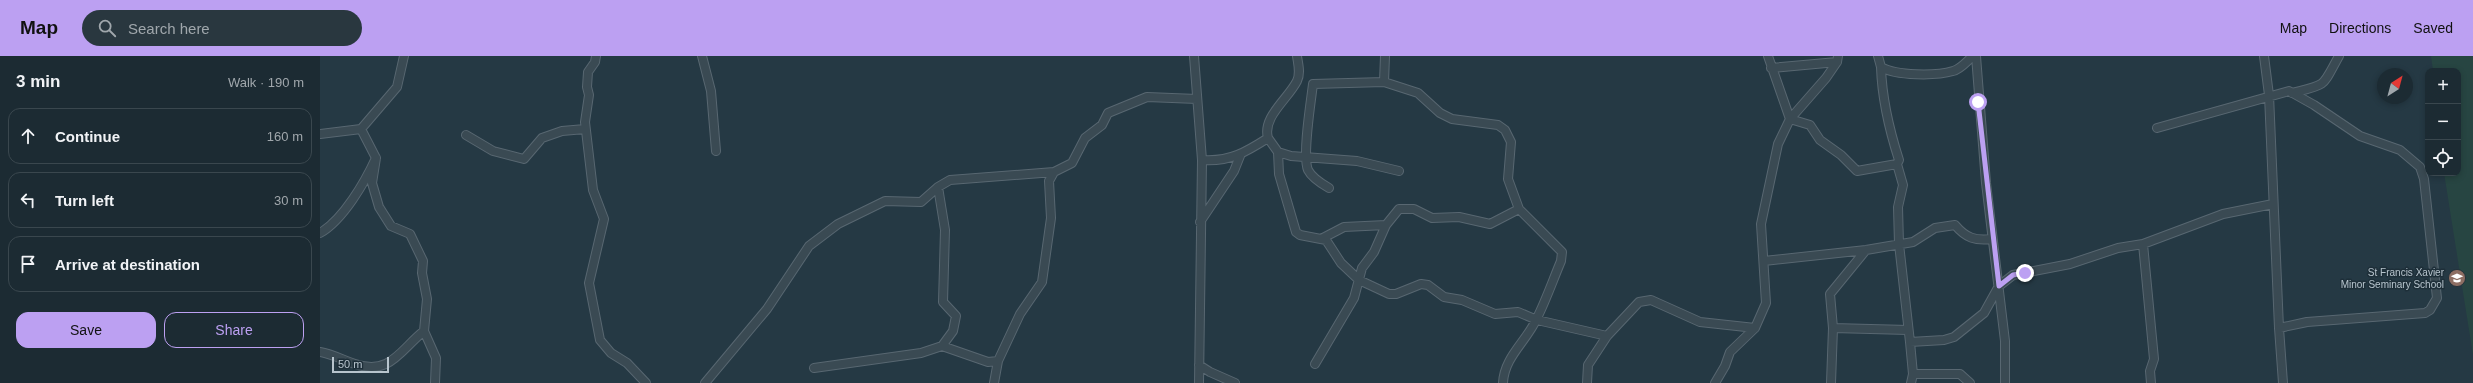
<!DOCTYPE html>
<meta charset="utf-8">
<style>
body{margin:0;font-family:Helvetica,sans-serif;background:#29373f;color:#f1f3f6}
.controls{position:absolute;right:12px;top:12px;display:grid;overflow:hidden;border-radius:8px;box-shadow:0 2px 6px #0003}
.controls button{width:36px;height:36px;display:grid;place-items:center;padding:0;border:0;border-bottom:1px solid #3a474e;background:#1c2b33;color:#f1f3f6;font:20px sans-serif}
.compass{position:absolute;left:2057px;top:12px;width:36px;height:36px;border-radius:50%;background:#1c2b33;box-shadow:0 2px 6px #0003;rotate:36deg}
.scale{position:absolute;left:12px;bottom:10px;width:57px;box-sizing:border-box;padding-left:4px;border:2px solid #b7c4cd;border-top:0;font-size:11px;line-height:14px;white-space:nowrap;color:#b7c4cd;-webkit-text-stroke:3px #1e2f39;paint-order:stroke}
.stop{position:absolute;width:12px;height:12px;margin:-9px;border:3px solid #bca0f2;border-radius:50%;background:#fff}
.stop.end{background:#bca0f2;border-color:#fff;box-shadow:0 1px 4px #0008}
.list{margin:0;padding:0;list-style:none}
h2{display:flex;justify-content:space-between;align-items:center;height:52px;margin:0;padding:0 16px;font-size:17px}
h2 small{font-size:13px;font-weight:400;color:#a0a7ac}
.list li{display:grid;grid-template-columns:26px 1fr auto;gap:12px;align-items:center;box-sizing:border-box;height:56px;margin:0 8px 8px;padding:0 8px;border:1px solid #3a474e;border-radius:12px}
.list b{display:block;font-size:15px;white-space:nowrap}
.list em{font-size:13px;font-style:normal;color:#a0a7ac}
.actions{display:flex;gap:8px;padding:12px 16px}
.actions a{flex:1;padding:9px 0;border:1px solid #bca0f2;border-radius:12px;text-align:center;font-size:14px;color:#bca0f2}
.actions .main{background:#bca0f2;color:#111}
.icon{flex:none;width:22px;height:22px;fill:none;stroke:currentColor;stroke-width:2;stroke-linecap:round;stroke-linejoin:round}
.map{position:relative;flex:none;width:2153px;height:327px;overflow:hidden}
header{display:flex;align-items:center;gap:24px;box-sizing:border-box;height:56px;padding:0 20px;background:#bca0f2;color:#111}
header strong{font-size:19px}
nav{display:flex;gap:22px;margin-inline-start:auto;font-size:14px}
.search{width:280px;height:36px;background:#29373f;display:flex;align-items:center;gap:10px;box-sizing:border-box;padding:0 14px;border-radius:22px;color:#a0a7ac;font-size:15px}
main{display:flex}
aside{flex:1;background:#1c2b33}
.map>svg:first-child{display:block}
.green{fill:#274542}
.lines{fill:none;stroke-linecap:round;stroke-linejoin:round}
.minor-casing{stroke:#586771;stroke-width:10}
.minor{stroke:#3a4a53;stroke-width:8}
.route{stroke:#bca0f2;stroke-width:5}
.labels{text-anchor:middle;dominant-baseline:central;stroke-width:3;stroke-linejoin:round;paint-order:stroke}
.poi-label{font-size:10px;fill:#b7c4cd;stroke:#1e2f39;text-anchor:end}
</style>
<header>
<strong>Map</strong>
<div class="search"><svg class="icon" aria-label="search" viewBox="0 0 24 24"><circle cx="10" cy="10" r="6"/><path d="M15 15l6 6"/></svg>Search here</div>
<nav><a>Map</a><a>Directions</a><a>Saved</a></nav>
</header>
<main>
<aside>
<h2>3 min<small>Walk · 190 m</small></h2>
<ul class="list">
<li><svg class="icon" aria-label="ahead" viewBox="0 0 24 24"><path d="M12 20V5M6 11l6-6 6 6"/></svg><div><b>Continue</b></div><em>160 m</em></li>
<li><svg class="icon" aria-label="left" viewBox="0 0 24 24"><path d="M17 20v-9H6M10 6l-5 5 5 5"/></svg><div><b>Turn left</b></div><em>30 m</em></li>
<li><svg class="icon" aria-label="arrive" viewBox="0 0 24 24"><path d="M6 21V4h12l-3 4 3 4H6"/></svg><div><b>Arrive at destination</b></div></li>
</ul>
<div class="actions"><a class="main">Save</a><a>Share</a></div>
</aside>
<div class="map">
<svg width="2153" height="327" viewBox="0 0 2153 327">
<rect width="100%" height="100%" fill="#253944"/>
<path class="green" d="M2111 0H2153V299L2124 117H2138V15H2113Z"/>
<g class="lines">
<g class="minor-casing">
<path id="minor" d="M276 0 275 6 268 16 267 31 269 39 265 66 273 134 284 163 269 227 280 284 291 297 307 307 326 327
M382 0 391 35 396 95
M874 0 882 104 879 327
M1448 0 1470 63 1490 69 1500 84 1521 99 1537 115 1577 108
M1558 0 1561 11C1576 20 1616 20 1633 15 1641 13 1647 5 1653 0
M1656 0 1666 127 1685 285V327
M1944 0 1949 39 1959 272 1963 327
M1561 11C1562 44 1569 73 1579 104L1577 108 1583 129 1578 151 1579 188 1590 286 1593 318 1591 327
M1451 12 1517 6
M1064 26 1065 0
M1972 37C2008 28 2001 32 2019 0
M1837 72 1969 35 1994 49 2040 80 2080 94 2100 111 2104 123 2117 242 2110 254 2105 257 1987 266 1959 272
M0 78 41 73
M146 79 173 95 204 103 222 82 242 75 265 73
M948 82 958 96 971 100 1037 105 1079 115
M958 96 959 118 976 176 980 179 1006 184 1021 207 1039 224 1069 238H1076L1101 228 1108 229 1124 241 1142 244 1175 258 1198 256 1217 264 1287 280
M56 102 52 127 59 151 71 170 90 178 103 205 102 217 107 243 104 275 116 302 115 327
M882 104C910 106 926 96 948 82 942 61 968 43 977 25 981 17 978 8 977 0
M618 131 625 174 623 246 636 260 633 275 622 290
M1009 132C1002 128 992 122 988 114 982 100 991 45 993 28L1064 26 1098 37 1120 57 1132 63 1178 69 1185 74 1191 86 1188 123 1199 153 1242 196 1241 205C1233 224 1226 244 1217 262 1207 285 1184 301 1183 327
M880 166 914 115 920 100
M0 177C23 164 45 126 56 102L41 73 77 31 84 0
M1001 183 1024 171 1066 169 1079 153H1094L1112 162 1139 161 1170 168 1199 153
M1823 188 1834 303 1830 315 1831 327
M1546 194 1510 238 1513 272 1588 274
M1444 205 1546 194 1593 186 1615 172 1635 169C1646 182 1655 185 1672 183
M1590 286 1624 284 1634 281 1664 257 1679 230 1693 219 1750 208 1798 192 1823 188 1903 158 1953 148
M0 296C12 298 23 304 35 308 70 320 80 294 104 275
M995 308 1034 242 1042 212 1054 196 1066 169
M879 309 890 316 915 327
M494 312 601 297 622 290 668 306 678 305
M1593 318H1640L1650 327
M385 327 447 253 489 190 518 168 565 145 601 146 618 131 630 124 734 116
M674 327 678 305 700 258 722 226 731 162 729 125 734 116 752 107 765 82 782 69 788 57 827 41 877 43
M1267 327 1268 309 1287 280 1319 246 1331 244 1380 266 1435 272
M1395 327 1405 310 1410 296 1435 272 1446 247 1441 168 1458 88 1470 63 1506 22 1517 6 1518 0
M1511 327 1513 272"/>
</g>
<use href="#minor" class="minor"/>
</g>
<g class="lines">
<path class="route" d="M1658 46 1679 230 1693 219 1705 217"/>
</g>
<defs>
<g id="school-disc" transform="scale(0.9)"><circle r="9.5" fill="#8d6e63" stroke="#1e2f39"/><path d="M0-5L7-2L0 1L-7-2ZM-4 1L0 2.5L4 1V4Q0 6-4 4Z" fill="#fff"/></g>
</defs>
<g fill-rule="evenodd">
<use href="#school-disc" x="2137" y="222"/>
</g>
<g class="labels">
<g class="poi-label">
<text x="2124" y="216">St Francis Xavier<tspan x="2124" dy="12">Minor Seminary School</tspan></text>
</g>
</g>
</svg>
<div class="controls">
<button>+</button>
<button>−</button>
<button><svg class="icon" aria-label="locate" viewBox="0 0 24 24"><circle cx="12" cy="12" r="6"/><path d="M12 2v4M12 18v4M2 12h4M18 12h4"/></svg></button>
</div>
<svg class="compass" viewBox="-18 -18 36 36"><path d="M0-13l5 13h-10z" fill="#e53935"/><path d="M0 13l5-13h-10z" fill="#a0a7ac"/></svg>
<div class="scale">50 m</div>
<div class="stop" style="left:1658px;top:46px"></div>
<div class="stop end" style="left:1705px;top:217px"></div>
</div>
</main>
